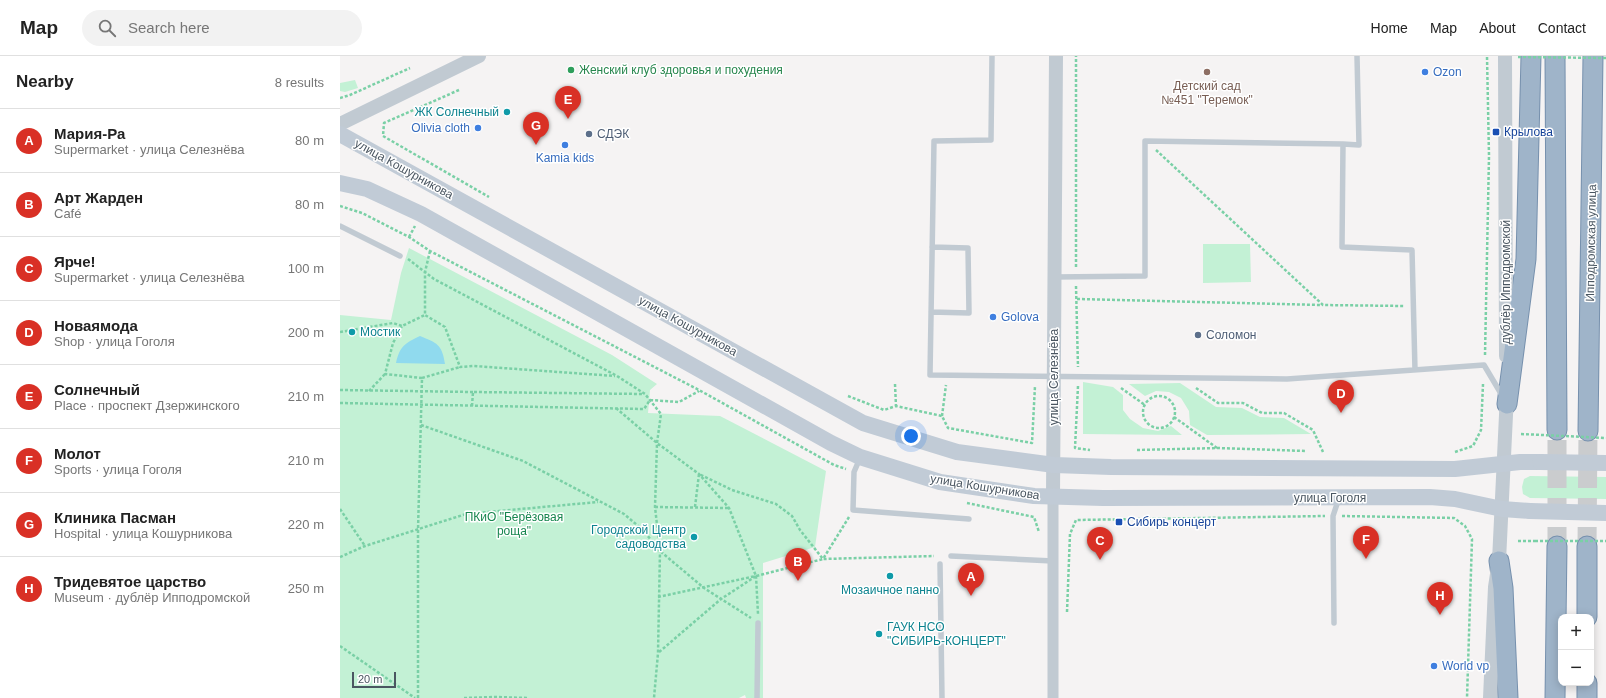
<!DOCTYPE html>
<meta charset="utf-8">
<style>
body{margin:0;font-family:Helvetica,sans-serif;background:#f2f2f2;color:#222}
.controls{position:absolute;right:12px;bottom:12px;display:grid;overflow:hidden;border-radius:8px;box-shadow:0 2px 10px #0003}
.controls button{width:36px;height:36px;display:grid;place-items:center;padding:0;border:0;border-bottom:1px solid #e0e0e0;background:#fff;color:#222;font:20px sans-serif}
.scale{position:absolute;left:12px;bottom:10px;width:44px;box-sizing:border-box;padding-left:4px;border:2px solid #4a5661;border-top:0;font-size:11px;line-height:14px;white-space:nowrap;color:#4a5661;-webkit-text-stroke:3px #fff;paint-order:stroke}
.you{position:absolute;left:571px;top:380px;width:14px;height:14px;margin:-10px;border:3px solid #fff;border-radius:50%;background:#1a73e8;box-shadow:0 0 0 6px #1a73e833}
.badge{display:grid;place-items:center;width:26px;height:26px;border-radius:50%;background:#d93025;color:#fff;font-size:13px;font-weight:700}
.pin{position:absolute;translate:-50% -33px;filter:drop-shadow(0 1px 2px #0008)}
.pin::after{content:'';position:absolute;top:21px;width:14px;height:12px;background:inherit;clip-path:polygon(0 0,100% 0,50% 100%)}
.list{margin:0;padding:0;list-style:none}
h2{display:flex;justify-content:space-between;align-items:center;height:52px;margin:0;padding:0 16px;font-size:17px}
h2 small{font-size:13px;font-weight:400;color:#767676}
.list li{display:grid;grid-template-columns:26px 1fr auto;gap:12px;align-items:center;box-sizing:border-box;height:64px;padding:0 16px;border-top:1px solid #e0e0e0}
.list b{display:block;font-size:15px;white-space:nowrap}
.list p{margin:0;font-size:13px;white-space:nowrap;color:#767676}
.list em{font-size:13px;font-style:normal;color:#767676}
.icon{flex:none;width:22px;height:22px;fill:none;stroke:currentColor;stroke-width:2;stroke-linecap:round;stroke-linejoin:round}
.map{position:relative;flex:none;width:1266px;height:642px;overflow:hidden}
header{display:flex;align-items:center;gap:24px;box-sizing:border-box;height:56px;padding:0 20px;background:#fff;border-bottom:1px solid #e0e0e0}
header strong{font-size:19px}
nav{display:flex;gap:22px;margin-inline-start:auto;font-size:14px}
.search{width:280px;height:36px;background:#f2f2f2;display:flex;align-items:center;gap:10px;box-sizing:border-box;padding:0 14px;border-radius:22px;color:#767676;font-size:15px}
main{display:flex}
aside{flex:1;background:#fff}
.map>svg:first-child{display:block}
.green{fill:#c3f1d5}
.water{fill:#90daee}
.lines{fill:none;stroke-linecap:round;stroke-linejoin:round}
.trunk-tunnel{stroke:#caccce;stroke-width:19;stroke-dasharray:19 10;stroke-linecap:butt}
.trunk-casing{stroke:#7690ad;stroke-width:21}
.path{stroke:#7ad0a6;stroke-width:2.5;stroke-dasharray:3 2;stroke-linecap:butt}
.service{stroke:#c1cad2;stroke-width:5.5}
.minor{stroke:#c1cad2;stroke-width:11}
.tertiary{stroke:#c1cad2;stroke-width:14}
.secondary{stroke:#c1cbd6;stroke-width:16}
.trunk{stroke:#9fb4c9;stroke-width:19}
.path-bridge{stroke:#7ad0a6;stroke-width:2.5;stroke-dasharray:3 2;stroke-linecap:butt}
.secondary-bridge{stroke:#c1cbd6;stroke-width:16}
.leisure-dot{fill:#2e9e5b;stroke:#fff;stroke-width:1.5}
.education-dot{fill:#8d6e63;stroke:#fff;stroke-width:1.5}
.shop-dot{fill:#3f7fe0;stroke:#fff;stroke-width:1.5}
.culture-dot{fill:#0f9aa8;stroke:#fff;stroke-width:1.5}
.transit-dot{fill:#1a4fb4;stroke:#fff;stroke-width:1.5}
.service-dot{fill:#5c6f8a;stroke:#fff;stroke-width:1.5}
.labels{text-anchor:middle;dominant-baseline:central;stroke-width:3;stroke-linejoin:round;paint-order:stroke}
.leisure-label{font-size:12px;fill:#27864d;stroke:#fff;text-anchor:start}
.shop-label{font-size:12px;fill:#366cbe;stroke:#fff;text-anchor:start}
.education-label{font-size:12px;fill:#785e54;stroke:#fff}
.culture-label{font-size:12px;fill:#0d838f;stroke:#fff;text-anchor:end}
.transit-label{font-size:12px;fill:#164399;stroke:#fff;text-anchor:start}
.service-label{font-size:12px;fill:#4e5e75;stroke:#fff;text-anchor:start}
.street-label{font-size:12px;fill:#4a5661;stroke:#fff}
.park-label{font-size:12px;fill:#17864f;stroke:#fff}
</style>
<header>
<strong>Map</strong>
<div class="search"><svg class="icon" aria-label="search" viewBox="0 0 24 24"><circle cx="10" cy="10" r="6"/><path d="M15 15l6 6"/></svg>Search here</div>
<nav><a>Home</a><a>Map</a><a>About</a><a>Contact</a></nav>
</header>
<main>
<aside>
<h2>Nearby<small>8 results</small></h2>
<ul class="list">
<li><span class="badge">A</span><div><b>Мария-Ра</b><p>Supermarket · улица Селезнёва</p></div><em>80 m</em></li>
<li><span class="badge">B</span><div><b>Арт Жарден</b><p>Café</p></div><em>80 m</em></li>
<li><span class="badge">C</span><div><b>Ярче!</b><p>Supermarket · улица Селезнёва</p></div><em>100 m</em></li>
<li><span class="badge">D</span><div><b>Новаямода</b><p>Shop · улица Гоголя</p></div><em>200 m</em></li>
<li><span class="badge">E</span><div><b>Солнечный</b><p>Place · проспект Дзержинского</p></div><em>210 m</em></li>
<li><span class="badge">F</span><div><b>Молот</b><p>Sports · улица Гоголя</p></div><em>210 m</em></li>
<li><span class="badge">G</span><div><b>Клиника Пасман</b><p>Hospital · улица Кошурникова</p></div><em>220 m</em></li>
<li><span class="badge">H</span><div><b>Тридевятое царство</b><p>Museum · дублёр Ипподромской</p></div><em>250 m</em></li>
</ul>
</aside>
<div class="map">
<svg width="1266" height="642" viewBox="0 0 1266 642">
<rect width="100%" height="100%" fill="#f5f3f3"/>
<path class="green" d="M15 24 18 32 5 36 0 35V27Z
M863 188H910L911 226 863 227Z
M69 192 272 299 317 328 310 334 308 357 380 360 486 415 475 491 423 507V642H406L405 639 399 642H0V259L51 264 61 217Z
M743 326 773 331 783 339V354L790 363 803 372 818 375 831 370 842 379 743 378Z
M840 327 876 351 902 352 920 361 944 362 971 378 867 379 850 369 849 355 841 342 829 336 816 335 805 340 789 328Z
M1190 420 1266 421V443L1190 442 1183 438 1182 431 1184 423Z"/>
<path class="water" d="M80 280C97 287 102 288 105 308L56 307C60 290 65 287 80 280Z"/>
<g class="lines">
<path class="trunk-tunnel" d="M1217 490V374
M1247 490 1248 375"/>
<g class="trunk-casing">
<path id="trunk" d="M1215 0 1217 374
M1167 348 1186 203 1191 0
M1248 375 1253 0
M1247 490V561
M1159 505 1163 532 1168 642
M1247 627V642
M1215 642 1217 490"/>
</g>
<path class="path" d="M119 34 44 67 43 80 149 141
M0 42 10 39 70 12
M816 94 983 249 1064 250
M0 150 22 157 69 181 90 195 359 334 494 409 506 413
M69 181 75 170
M90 195 85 216V259L105 271 120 311 134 310 275 320
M68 203 94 223 277 320 305 338 321 358 317 387 315 451 320 495 318 597 314 642
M736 211V0
M736 230 738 311
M737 243 982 249
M0 276 53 267 62 270
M1145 299 1149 100 1147 0
M82 322 120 311
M555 328 556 350
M738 330 735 392 750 394
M781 332 805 349
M856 332 878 347H903L922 357H944L973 374 983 396
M0 334 133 336
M29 335 45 318
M508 340 544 354 556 350 602 360 608 372 692 387 695 330
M803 356a16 16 0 1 1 32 0a16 16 0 1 1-32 0Z
M0 347 304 353 310 344 339 346 359 335
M132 350 133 336 304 338
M276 352 317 387 359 418 389 452 416 520 381 543 318 597
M602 360 606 329
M834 361 877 392
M81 369 183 405 284 458 303 474 320 495 364 532 411 562
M797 394 877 392 966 395
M1115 396 1133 390 1141 374 1143 328
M627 447 694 461 699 476
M315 451 388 452
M355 451 359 418 392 434 436 448 452 460 460 474 483 503 416 520
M0 453 25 490
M1002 460 1114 462 1125 470 1132 483 1127 642
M509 461 483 503 594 500
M1178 485H1195
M0 501 25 490 126 458 258 446
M318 541 416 520 418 558
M727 556 730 478 736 464 985 460
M0 590 75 642
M78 642V474L82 322 45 318 53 287 62 270 85 259
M124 642 155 641 189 642"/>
<path class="service" d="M652 0 651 84 594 85 590 319 947 323 1144 309 1163 341
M1003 88 1019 89 1017 0
M0 170 60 200
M715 221 805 220V85L1003 88 1002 191 1072 194 1075 314
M591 256 629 257 628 192 592 191
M520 402 514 416 513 454 629 463
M611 500 713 505
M600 508 602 642
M994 567 993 460 999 442
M417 642 418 567"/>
<path class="minor" d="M713 642V440"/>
<path class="tertiary" d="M1165 0 1166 300
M0 68 139 0
M713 440 716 0
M1150 642 1155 531 1159 505 1167 338"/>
<path class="secondary" d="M0 78 523 367 617 396 714 409 771 411 1115 413 1180 406H1200
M0 127 27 133 81 158 491 387 520 401 600 426 694 440 763 442 1090 441 1115 443 1162 453 1190 455"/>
<use href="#trunk" class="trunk"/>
<path class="path-bridge" d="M1178 1 1266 2
M1181 378 1266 382
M1195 485H1266"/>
<path class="secondary-bridge" d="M1200 406 1266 407
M1190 455 1266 457"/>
</g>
<circle class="leisure-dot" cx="231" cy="14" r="4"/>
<circle class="education-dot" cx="867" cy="16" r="4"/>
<g class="shop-dot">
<circle cx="1085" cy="16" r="4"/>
<circle cx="138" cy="72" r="4"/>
<circle cx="225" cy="89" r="4"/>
<circle cx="653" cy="261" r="4"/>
<circle cx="1094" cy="610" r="4"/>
</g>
<g class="culture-dot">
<circle cx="167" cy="56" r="4"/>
<circle cx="12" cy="276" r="4"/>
<circle cx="354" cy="481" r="4"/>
<circle cx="550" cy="520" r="4"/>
<circle cx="539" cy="578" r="4"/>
</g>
<g class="transit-dot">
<rect x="1152" y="72" width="8" height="8" rx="2"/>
<rect x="775" y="462" width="8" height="8" rx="2"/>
</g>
<g class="service-dot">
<circle cx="249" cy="78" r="4"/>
<circle cx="858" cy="279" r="4"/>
</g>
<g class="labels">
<g class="leisure-label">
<text x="239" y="14">Женский клуб здоровья и похудения</text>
</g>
<g class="shop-label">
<text x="1093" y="16">Ozon</text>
<text x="130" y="72" text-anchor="end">Olivia cloth</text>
<text x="225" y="102" text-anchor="middle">Kamia kids</text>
<text x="661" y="261">Golova</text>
<text x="1102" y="610">World vp</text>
</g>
<g class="education-label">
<text x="867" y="30">Детский сад<tspan x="867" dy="14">№451 "Теремок"</tspan></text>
</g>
<g class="culture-label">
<text x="159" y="56">ЖК Солнечный</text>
<text x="20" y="276" text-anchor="start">Мостик</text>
<text x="346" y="474">Городской Центр<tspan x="346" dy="14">садоводства</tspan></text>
<text x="550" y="534" text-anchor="middle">Мозаичное панно</text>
<text x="547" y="571" text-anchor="start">ГАУК НСО<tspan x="547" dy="14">"СИБИРЬ-КОНЦЕРТ"</tspan></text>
</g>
<g class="transit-label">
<text x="1164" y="76">Крылова</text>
<text x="787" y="466">Сибирь концерт</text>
</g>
<g class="service-label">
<text x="257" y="78">СДЭК</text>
<text x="866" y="279">Соломон</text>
</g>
<g class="street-label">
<text transform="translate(64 113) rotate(29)">улица Кошурникова</text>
<text transform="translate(1251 187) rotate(-89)">Ипподромская улица</text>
<text transform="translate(1166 226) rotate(-90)">дублёр Ипподромской</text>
<text transform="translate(348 270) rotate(29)">улица Кошурникова</text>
<text transform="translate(714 321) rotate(-90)">улица Селезнёва</text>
<text transform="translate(645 431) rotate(9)">улица Кошурникова</text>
<text x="990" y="442">улица Гоголя</text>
</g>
<g class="park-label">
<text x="174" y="461">ПКиО "Берёзовая<tspan x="174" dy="14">роща"</tspan></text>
</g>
</g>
</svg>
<div class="controls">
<button>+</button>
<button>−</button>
</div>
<div class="scale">20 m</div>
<div class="you"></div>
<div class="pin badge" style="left:631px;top:540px">A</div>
<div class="pin badge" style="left:458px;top:525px">B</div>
<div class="pin badge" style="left:760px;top:504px">C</div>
<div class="pin badge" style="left:1001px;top:357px">D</div>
<div class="pin badge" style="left:228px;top:63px">E</div>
<div class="pin badge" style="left:1026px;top:503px">F</div>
<div class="pin badge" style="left:196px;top:89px">G</div>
<div class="pin badge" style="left:1100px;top:559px">H</div>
</div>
</main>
